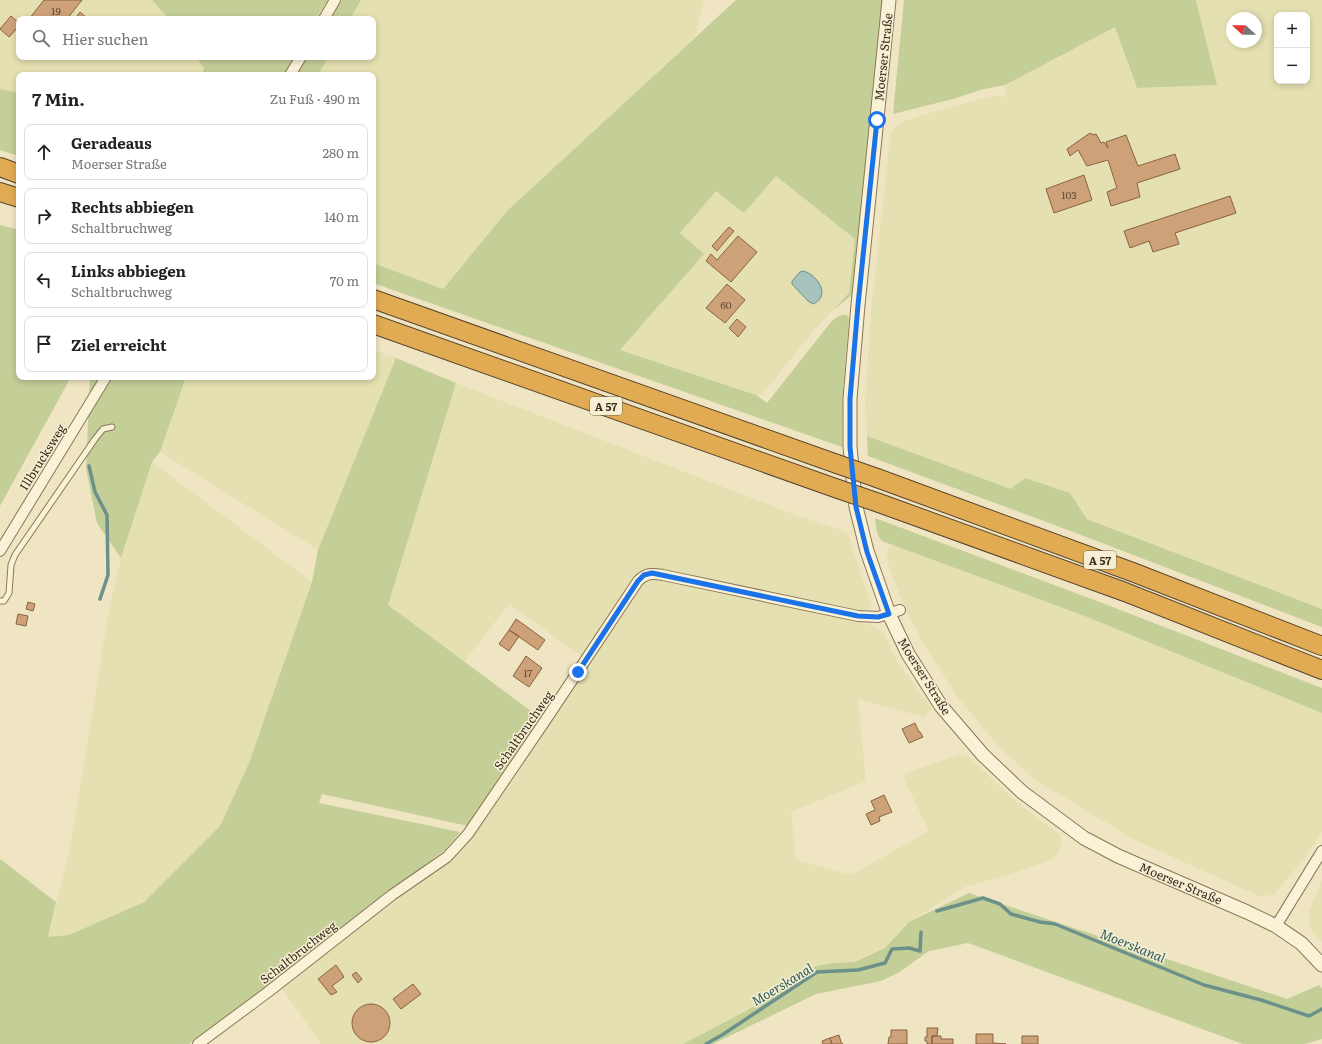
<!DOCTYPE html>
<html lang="de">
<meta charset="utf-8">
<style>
body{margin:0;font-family:Literata,serif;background:#f6f6f6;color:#222}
.controls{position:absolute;right:12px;top:12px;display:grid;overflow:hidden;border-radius:8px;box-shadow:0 2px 6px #0003}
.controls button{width:36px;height:36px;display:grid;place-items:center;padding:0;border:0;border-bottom:1px solid #e0e0e0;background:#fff;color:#222;font:20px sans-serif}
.compass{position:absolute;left:1226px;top:12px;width:36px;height:36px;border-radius:50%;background:#fff;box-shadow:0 2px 6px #0003;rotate:292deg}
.stop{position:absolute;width:12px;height:12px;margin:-9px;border:3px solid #1a73e8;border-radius:50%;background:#fff}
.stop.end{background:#1a73e8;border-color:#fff;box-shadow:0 1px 4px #0008}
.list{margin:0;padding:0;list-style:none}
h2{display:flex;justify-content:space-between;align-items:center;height:52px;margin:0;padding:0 16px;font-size:17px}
h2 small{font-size:13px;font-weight:400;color:#767676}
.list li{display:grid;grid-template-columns:26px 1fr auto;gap:12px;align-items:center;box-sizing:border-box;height:56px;margin:0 8px 8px;padding:0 8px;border:1px solid #e0e0e0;border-radius:8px}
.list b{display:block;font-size:15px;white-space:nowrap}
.list p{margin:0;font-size:13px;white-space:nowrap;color:#767676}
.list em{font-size:13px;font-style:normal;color:#767676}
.icon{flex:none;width:22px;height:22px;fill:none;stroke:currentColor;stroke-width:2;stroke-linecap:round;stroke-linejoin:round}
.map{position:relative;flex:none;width:1322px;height:1044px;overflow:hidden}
.search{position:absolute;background:#fff;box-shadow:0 2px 6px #0003;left:16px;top:16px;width:360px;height:44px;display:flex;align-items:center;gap:10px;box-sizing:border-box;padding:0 14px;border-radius:8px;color:#767676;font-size:15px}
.panel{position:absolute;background:#fff;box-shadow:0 2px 6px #0003;left:16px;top:72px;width:360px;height:308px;border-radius:8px}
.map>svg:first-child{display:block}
.farmland{fill:#e5e0b1;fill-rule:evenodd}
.green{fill:#c4ce97}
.water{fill:#a6c2bc;stroke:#6c918a}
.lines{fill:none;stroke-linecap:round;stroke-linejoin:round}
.stream{stroke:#6c918a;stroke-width:3.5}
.building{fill:#cea279;stroke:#8a623f}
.service-casing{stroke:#8a775a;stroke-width:7}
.minor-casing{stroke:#8a775a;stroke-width:12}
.tertiary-casing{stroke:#8a775a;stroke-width:15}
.motorway-casing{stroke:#58442e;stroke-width:20}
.service{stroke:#faf2d7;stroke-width:5}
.minor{stroke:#faf2d7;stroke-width:10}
.tertiary{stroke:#faf2d7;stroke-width:13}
.motorway{stroke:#e0ab53;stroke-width:18}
.motorway-bridge-casing{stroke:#58442e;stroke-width:20;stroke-linecap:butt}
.motorway-bridge{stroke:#e0ab53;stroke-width:18}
.route{stroke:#1a73e8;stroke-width:5}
.labels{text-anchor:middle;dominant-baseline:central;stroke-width:3;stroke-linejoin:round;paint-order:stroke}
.number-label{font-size:10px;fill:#5f4a35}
.shield{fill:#f6efd3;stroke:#726754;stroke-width:1}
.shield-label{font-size:11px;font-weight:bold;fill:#3a2d1e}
.street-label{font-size:12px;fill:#3a2d1e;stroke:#f6efd3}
.water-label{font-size:13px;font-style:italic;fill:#2d5a5a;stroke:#f6efd3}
</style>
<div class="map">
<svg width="1322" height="1044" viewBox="0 0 1322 1044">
<rect width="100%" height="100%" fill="#efe5c3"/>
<path class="farmland" d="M0 0H152L169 19H19V57H196L204 68 202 75H19V93L0 89Z
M361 0H704L695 37 507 211 442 289 373 263V75H318L328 57H373V19H350Z
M1196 0H1322V609L1087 518 1070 493 1011 489 867 436 865 403 871 310 891 131 905 121 926 114 991 96 1005 97V85L1115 27 1137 88 1217 85ZM1277 15H1307V81H1277ZM1232 18H1256V42H1232Z
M776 176 855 239 849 293 812 332 762 395H756L620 350 704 254 680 233 716 190 744 213Z
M373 350 396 358 318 550 160 452 186 377H373Z
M456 383 798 516 847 532 871 604V612L862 615 654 569 643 570 639 574 625 593 583 657 509 604 464 662 388 605Z
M152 462 312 582 249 763 220 826 144 902 69 935 48 938 71 843 109 610 121 558Z
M893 545 1082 615 1322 713V832L1306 857 1274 894 1261 897 1133 839 1034 779 999 747 959 699 926 648 905 608 889 567 886 552 890 547Z
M658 577 843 617 870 625 883 632 898 663 932 708 924 717 858 699 866 781 791 812 796 860 851 875 929 831 902 775 959 754 969 757 1013 799 1060 835 1061 846 1058 853 1053 859 1010 874 965 887 909 922 885 948 855 962 833 963 816 966 746 1011 683 1044H321L281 987 395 901 448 858 641 584 650 578Z
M1322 880V942L1313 933 1309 925V912Z"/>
<path class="green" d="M152 0H328L316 19H169Z
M342 0H361L350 19H330Z
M736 0H882L852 295 833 310 849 293 855 239 776 176 744 213 716 191 680 233 704 254 620 350 756 395 767 403 831 322C836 318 840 314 847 315L849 319 843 389 842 447 373 283V263L443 289 507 211Z
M904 0H1196L1217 85 1137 88 1115 27 1005 85 984 89 953 99 893 114Z
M196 57H294L283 75H202L204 68Z
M307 57H328L318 75H296Z
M0 89 19 93V156L0 150Z
M0 225 19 230V377H71L0 506Z
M396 358 456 383 388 605 539 717 528 737 468 826 322 794 319 803 460 832 446 849 271 984 189 1044H0V859L56 902 48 937 69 935 144 902 220 826 249 763 312 582 318 550Z
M90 377H186L160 452 152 462 121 558 97 523 86 468Z
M867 436 1011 489 1025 478 1070 493 1087 519 1322 609V627L1076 533 868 456Z
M875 518 1110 606 1322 688V713L1082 615 882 541C876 535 876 526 875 518Z
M969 893 1287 999 1319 985 1322 989V1039L1305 1044H1243L968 943 929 951 898 973 881 981 816 994 713 1044H683L746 1011 816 966 833 963 855 962 885 948 909 922Z"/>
<path class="water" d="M803 271C817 274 832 296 813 304L808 301 792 284V281L800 272Z"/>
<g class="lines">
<path class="stream" d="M89 466 95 492 107 515 108 575 100 599
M937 911 983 898 1000 904 1011 914 1040 922 1055 924 1204 985 1261 1000 1309 1016 1322 1009
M706 1044 722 1035 817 972 858 970 885 963 892 949 909 948 920 951 921 932"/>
</g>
<path class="building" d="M44 0H82L67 19H29Z
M80 12 87 18 86 19H75Z
M11 16 19 23V26L9 37 0 29Z
M1090 133 1093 135 1096 134 1101 143 1104 142 1108 148 1106 142 1126 135 1138 166 1175 154 1180 169 1137 183 1140 197 1111 206 1107 192 1117 188 1108 160 1087 166 1078 150 1070 156 1067 149Z
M1084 175 1092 200 1054 213 1046 189Z
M1230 196 1236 213 1175 233 1179 244 1153 252 1149 241 1130 248 1124 231Z
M729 227 734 231 717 251 712 246Z
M738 236 757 252 731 282 706 261 711 254 717 260Z
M727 284 745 300 725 323 706 308Z
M737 319 746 327 738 337 729 328Z
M28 602 35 604 33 611 26 609Z
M18 614 28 616 26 626 16 624Z
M516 619 545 640 538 650 509 630Z
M509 630 519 636 509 651 499 644Z
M526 656 542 668 529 687 513 676Z
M915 723 919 732H920L923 737 909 743 902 729Z
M884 795 892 812 879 817 880 821 871 825 866 814 875 810 871 801Z
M336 965 344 977 332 986 337 992 331 995 318 979Z
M356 972 362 979 358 983 352 975Z
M413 984 421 994 401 1009 393 999Z
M352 1023a19 19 0 1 1 38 0a19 19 0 1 1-38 0Z
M927 1028H938L937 1036H932V1044H927V1041H925V1037H927Z
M891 1030H907V1044H888L889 1037H891Z
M976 1034H993V1043L1006 1044H976Z
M839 1035 841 1042 843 1044H832L830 1038Z
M932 1036H941V1039H953V1044H932Z
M1022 1036H1038V1044H1022Z
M830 1038 832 1044H823L822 1041Z"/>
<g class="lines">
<g class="service-casing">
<path id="service" d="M0 601H4L9 593 11 565 15 555 95 439 103 429 112 427"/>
</g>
<g class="minor-casing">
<path id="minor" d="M324 19 335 0
M290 75 301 57
M0 551 106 377
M1276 926 1322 851
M198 1044 268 992 392 895 447 857 468 834 543 724 638 581C646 573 652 573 663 575L858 616 878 617 900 610"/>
</g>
<g class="tertiary-casing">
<path id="tertiary" d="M889 0 858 305 850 399V447L856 507 867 551 889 614 908 654 941 706 983 755 1022 792 1084 838 1118 856 1247 912 1276 926 1301 943 1322 965"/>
</g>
<g class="motorway-casing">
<path id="motorway" d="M0 167 19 174
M0 192 19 198
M373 299 837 464
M373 324 838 489
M877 478 1135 573 1322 646
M879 503 1125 592 1322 670"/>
</g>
<use href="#service" class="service"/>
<use href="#minor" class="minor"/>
<use href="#tertiary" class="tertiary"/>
<use href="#motorway" class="motorway"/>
<g class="motorway-bridge-casing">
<path id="motorway-bridge" d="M837 464 877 478
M838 489 879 503"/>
</g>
<use href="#motorway-bridge" class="motorway-bridge"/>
</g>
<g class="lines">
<path class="route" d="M578 672 638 581 644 575 652 573 858 616 878 617 889 614 867 552 856 507 850 447V399L858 305 877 120"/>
</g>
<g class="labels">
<g class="number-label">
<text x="56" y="10">19</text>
<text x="1069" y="194">103</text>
<text x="726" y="304">60</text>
<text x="528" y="672">17</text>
</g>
<g class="shield">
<rect x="590" y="397" width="32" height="18" rx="3"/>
<rect x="1084" y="551" width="32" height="18" rx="3"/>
</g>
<g class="shield-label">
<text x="606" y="406">A 57</text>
<text x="1100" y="560">A 57</text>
</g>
<g class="street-label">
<text transform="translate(883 57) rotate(-84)">Moerser Straße</text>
<text transform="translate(42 457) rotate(-58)">Illbrucksweg</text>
<text transform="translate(925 676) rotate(58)">Moerser Straße</text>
<text transform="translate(523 730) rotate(-55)">Schaltbruchweg</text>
<text transform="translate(1181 883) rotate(23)">Moerser Straße</text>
<text transform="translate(298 952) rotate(-38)">Schaltbruchweg</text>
</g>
<g class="water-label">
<text transform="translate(1133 945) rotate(22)">Moerskanal</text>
<text transform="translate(782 984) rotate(-31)">Moerskanal</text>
</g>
</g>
</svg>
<div class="controls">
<button>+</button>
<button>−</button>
</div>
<svg class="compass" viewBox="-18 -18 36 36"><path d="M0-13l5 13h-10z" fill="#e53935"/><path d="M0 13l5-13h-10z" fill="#767676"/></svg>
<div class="stop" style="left:877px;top:120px"></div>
<div class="stop end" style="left:578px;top:672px"></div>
<div class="search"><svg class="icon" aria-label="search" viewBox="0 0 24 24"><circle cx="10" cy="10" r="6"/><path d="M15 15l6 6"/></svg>Hier suchen</div>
<section class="panel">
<h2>7 Min.<small>Zu Fuß · 490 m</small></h2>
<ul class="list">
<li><svg class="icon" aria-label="ahead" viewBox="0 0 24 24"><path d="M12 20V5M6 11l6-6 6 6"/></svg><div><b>Geradeaus</b><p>Moerser Straße</p></div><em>280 m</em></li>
<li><svg class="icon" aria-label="right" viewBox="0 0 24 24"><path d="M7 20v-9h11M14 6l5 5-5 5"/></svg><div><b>Rechts abbiegen</b><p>Schaltbruchweg</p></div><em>140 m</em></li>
<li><svg class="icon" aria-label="left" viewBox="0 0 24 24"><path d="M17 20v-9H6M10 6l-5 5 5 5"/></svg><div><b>Links abbiegen</b><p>Schaltbruchweg</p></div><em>70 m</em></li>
<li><svg class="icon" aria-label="arrive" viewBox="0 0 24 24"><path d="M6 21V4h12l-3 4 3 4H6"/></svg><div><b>Ziel erreicht</b></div></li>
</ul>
</section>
</div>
